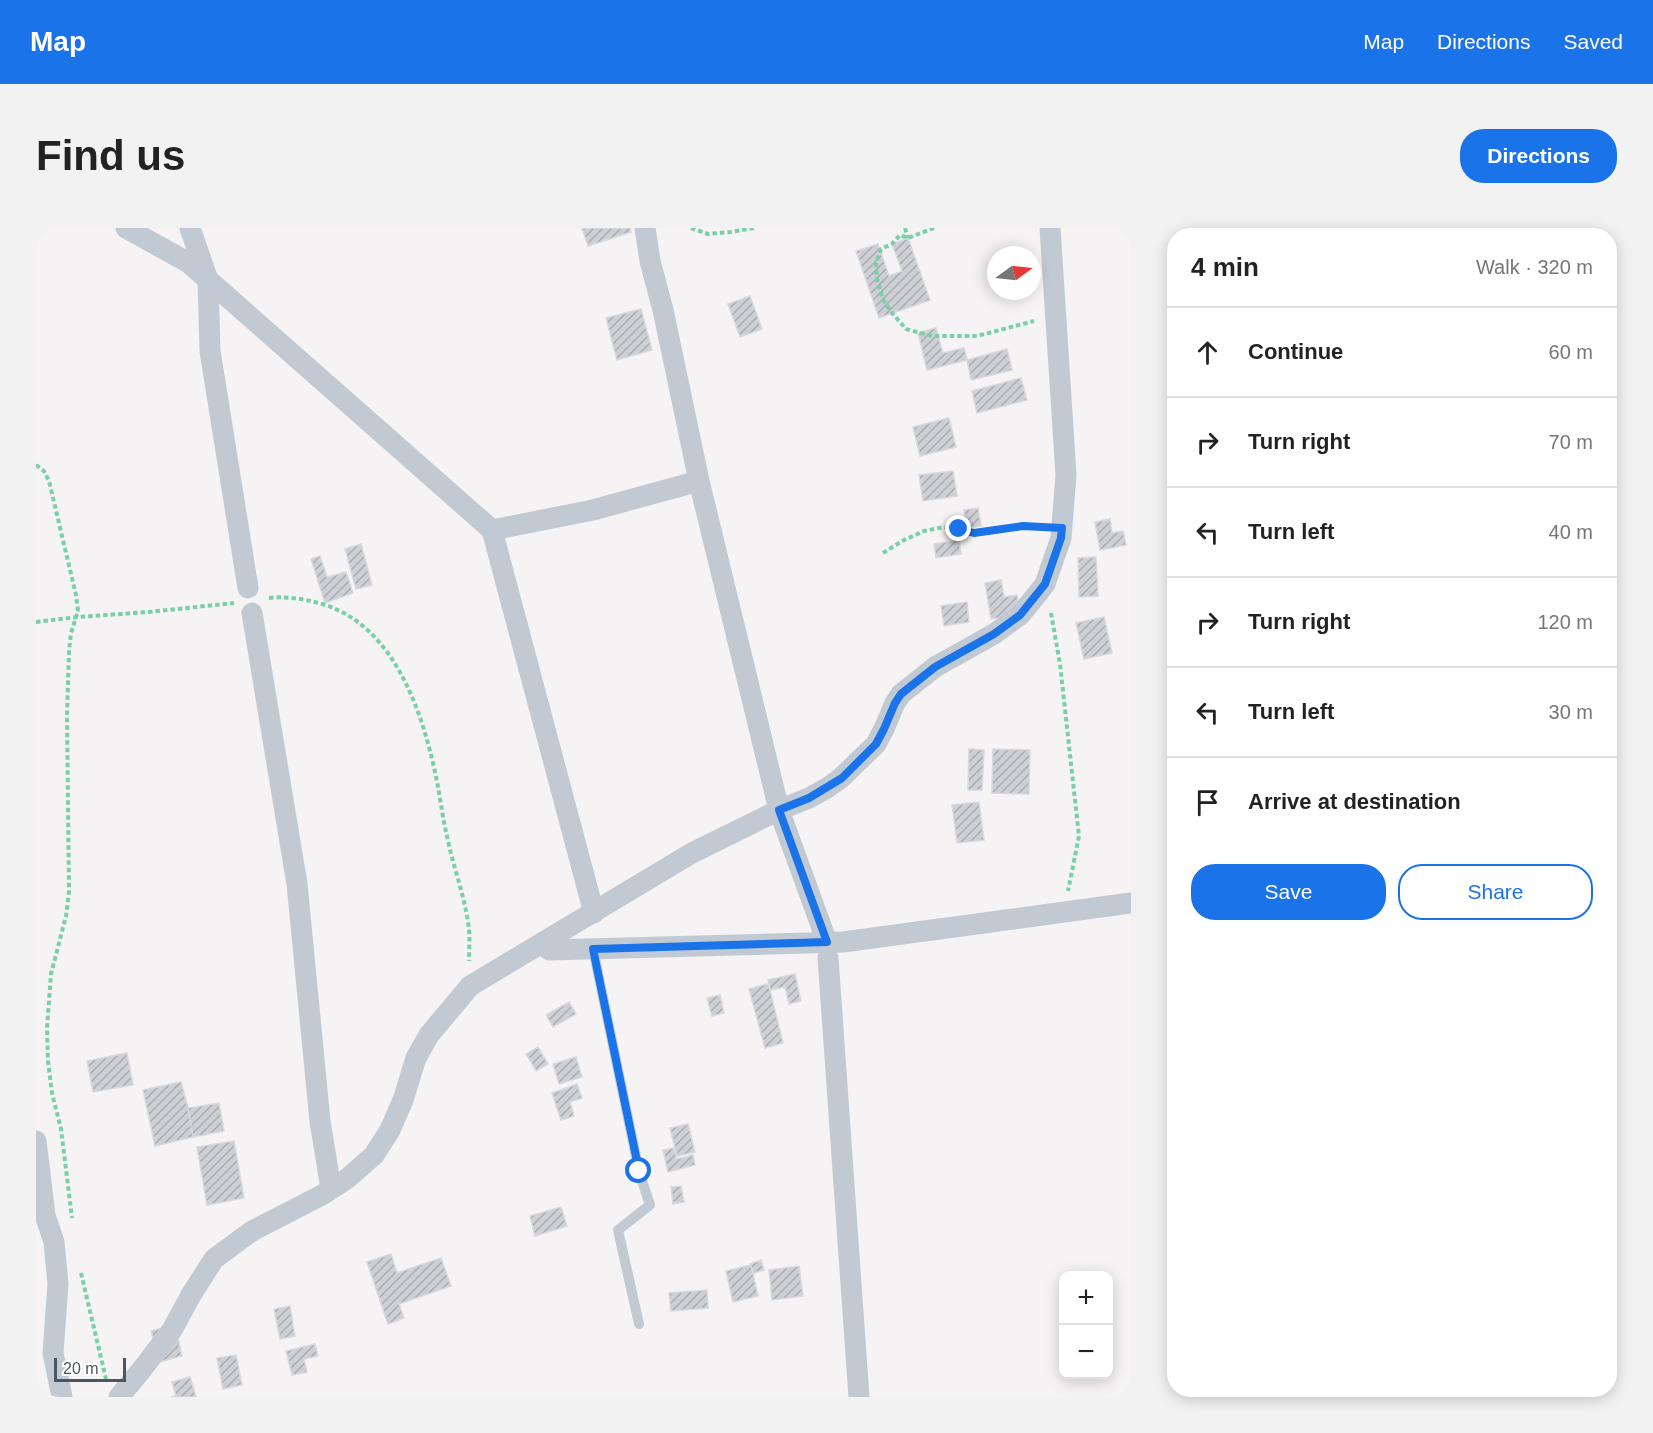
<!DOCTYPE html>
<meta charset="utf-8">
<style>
body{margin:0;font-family:Helvetica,sans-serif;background:#f2f2f2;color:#222}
.controls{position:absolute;right:18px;bottom:18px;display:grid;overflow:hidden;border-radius:12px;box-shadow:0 3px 15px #0003}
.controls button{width:54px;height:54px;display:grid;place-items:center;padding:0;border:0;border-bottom:2px solid #e0e0e0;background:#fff;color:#222;font:30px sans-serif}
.compass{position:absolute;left:951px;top:18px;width:54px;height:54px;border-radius:50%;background:#fff;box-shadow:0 3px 15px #0003;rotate:75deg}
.scale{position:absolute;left:18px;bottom:15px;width:72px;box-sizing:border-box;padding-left:6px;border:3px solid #4a5661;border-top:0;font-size:16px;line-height:21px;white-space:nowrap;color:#4a5661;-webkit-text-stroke:4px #fff;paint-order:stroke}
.stop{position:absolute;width:18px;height:18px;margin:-14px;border:4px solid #1a73e8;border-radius:50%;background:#fff}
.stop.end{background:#1a73e8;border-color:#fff;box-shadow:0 2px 6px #0008}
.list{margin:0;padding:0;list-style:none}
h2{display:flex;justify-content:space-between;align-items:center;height:78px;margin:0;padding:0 24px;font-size:26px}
h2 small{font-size:20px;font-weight:400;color:#767676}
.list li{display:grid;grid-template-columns:39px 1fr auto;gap:18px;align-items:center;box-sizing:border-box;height:90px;padding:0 24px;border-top:2px solid #e0e0e0}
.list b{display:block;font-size:22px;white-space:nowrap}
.list em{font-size:20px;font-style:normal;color:#767676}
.actions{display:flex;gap:12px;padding:18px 24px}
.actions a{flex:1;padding:14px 0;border:2px solid #1a73e8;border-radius:24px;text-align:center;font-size:21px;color:#1a73e8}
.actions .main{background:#1a73e8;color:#fff}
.icon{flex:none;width:33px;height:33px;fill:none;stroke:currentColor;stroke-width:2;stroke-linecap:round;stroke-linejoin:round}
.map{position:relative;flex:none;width:1095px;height:1169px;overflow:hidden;border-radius:24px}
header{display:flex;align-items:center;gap:36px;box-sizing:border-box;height:84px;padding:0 30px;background:#1a73e8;color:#fff}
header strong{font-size:28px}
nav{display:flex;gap:33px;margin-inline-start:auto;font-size:21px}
.intro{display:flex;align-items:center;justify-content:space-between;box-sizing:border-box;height:144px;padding:0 36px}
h1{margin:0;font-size:42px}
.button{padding:15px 27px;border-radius:24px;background:#1a73e8;color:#fff;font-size:21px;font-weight:700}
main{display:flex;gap:36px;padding:0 36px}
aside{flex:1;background:#fff;border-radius:24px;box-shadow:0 3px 15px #0003}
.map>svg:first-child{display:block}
.building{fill:url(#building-hatch);stroke:#d7d9de;stroke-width:1.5}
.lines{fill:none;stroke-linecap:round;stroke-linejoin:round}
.path{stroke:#7ad0a6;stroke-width:4;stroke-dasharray:4.5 3;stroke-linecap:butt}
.service{stroke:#c1cad2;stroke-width:10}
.minor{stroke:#c1cad2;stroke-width:21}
.route{stroke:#1a73e8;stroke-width:8}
</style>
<header>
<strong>Map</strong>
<nav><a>Map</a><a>Directions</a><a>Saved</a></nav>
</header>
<div class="intro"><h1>Find us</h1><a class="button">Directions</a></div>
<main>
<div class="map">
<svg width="1095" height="1169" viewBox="0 0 1095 1169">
<defs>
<pattern id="building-hatch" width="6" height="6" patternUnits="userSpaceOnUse" patternTransform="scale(1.5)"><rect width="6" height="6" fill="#cdcfd5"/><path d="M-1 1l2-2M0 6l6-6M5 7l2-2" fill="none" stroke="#a8abb0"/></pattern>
</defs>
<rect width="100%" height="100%" fill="#f5f3f3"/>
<path class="building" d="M546 0H594L595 4 552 18Z
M872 10 894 72 843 90 820 23 842 16 853 48 866 43 856 16Z
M714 68 726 101 704 109 692 76Z
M605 81 616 122 581 132 570 90Z
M900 100 907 125 928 120 931 132 891 142 882 105Z
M971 121 976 142 935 152 931 132Z
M985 150 991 172 941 185 936 163Z
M913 190 920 219 884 228 877 199Z
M917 243 921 268 887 273 883 247Z
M942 280 945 298 930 300 928 282Z
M1074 291 1076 305 1087 303 1090 317 1064 322 1059 294Z
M923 312 925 326 900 330 898 316Z
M325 316 336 357 320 361 309 321Z
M284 328 291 349 310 344 317 365 289 375 275 331Z
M1060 329 1062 368 1043 369 1042 330Z
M965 352 968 369 981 367 984 387 955 391 949 355Z
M931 374 933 394 908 398 905 378Z
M1068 389 1076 425 1048 431 1040 395Z
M933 521 948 522 946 562H932Z
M957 521 994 522 993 566 956 565Z
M943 574 948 612 921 615 916 577Z
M759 746 765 773 753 776 749 759 734 762 732 752Z
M731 756 734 762 747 815 729 820 713 761Z
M684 767 688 785 676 788 671 770Z
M533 774 540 786 517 799 510 787Z
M502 819 512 836 500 843 490 826Z
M91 825 97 857 57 864 51 833Z
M540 829 546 849 523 856 517 836Z
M145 854 152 880 157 909 119 918 107 862Z
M541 856 546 870 534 874 538 888 525 892 516 865Z
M183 875 188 903 157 909 152 880Z
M652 896 659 924 641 928 634 900Z
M198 913 208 970 171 977 161 919Z
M638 920 641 931 657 927 659 937 632 944 627 922Z
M645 958 648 974 637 976 635 959Z
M525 979 531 998 499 1008 494 988Z
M355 1026 361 1045 405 1030 415 1058 363 1076 368 1090 352 1096 331 1034Z
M725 1032 728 1042 718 1045 714 1036Z
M715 1037 722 1068 697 1074 690 1043Z
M763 1038 767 1068 736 1072 733 1042Z
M671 1062 672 1080 635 1083 633 1065Z
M254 1078 259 1108 244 1111 238 1081Z
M139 1097 146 1128 123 1134 115 1103Z
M279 1116 282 1128 268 1131 271 1144 256 1147 250 1123Z
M200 1127 206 1157 187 1161 181 1130Z
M154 1149 160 1169H135L140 1168 136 1154Z"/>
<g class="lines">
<path class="path" d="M655 0 672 6 695 4 718 0
M869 0 872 10
M898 0 872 10 864 7 856 16 845 21 840 35 841 51 847 72 857 86 870 101 896 108H941L998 93
M0 237 8 243 13 253 40 367 42 383 35 405 33 423 31 487 33 664 30 688 15 746 11 800 12 833 16 865 25 901 36 990
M847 325 866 313 888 303 908 299 938 305 987 298 1004 299
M233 370C251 368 269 371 286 376 361 398 389 491 402 559 405 575 407 592 411 608 417 639 430 671 433 702 434 712 433 723 433 733
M1015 385 1024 436 1043 608 1032 663
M0 394 41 389 113 384 198 375
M45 1045 70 1151"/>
<path class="service" d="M557 721 603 943 614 977 582 1002 603 1096"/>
<path class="minor" d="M90 0 153 35 456 302 557 282 663 253 627 82 614 33 609 0
M154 0 172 52 174 123 212 360
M663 253 743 582 791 714
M456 302 558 685
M216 385 261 656 284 893 295 961
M513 722 807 714 1095 675
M792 730 823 1169
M0 913 9 987 18 1014 22 1056 17 1125 26 1169
M83 1169 107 1140 136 1102 155 1067 178 1031 216 1003 286 967 312 950 338 927 354 902 367 872 380 830 393 807 434 758 656 625 743 582 773 570 791 560 805 550 840 516 848 501 859 475 865 466 899 439 958 406 984 387 998 370 1009 356 1025 310 1030 247 1014 0"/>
</g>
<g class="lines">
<path class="route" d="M603 943 557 721 791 714 743 582 773 570 806 550 840 516 848 501 859 475 865 466 899 439 958 406 984 387 1009 356 1025 310 1026 300 987 298 938 305 923 301"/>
</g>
</svg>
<div class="controls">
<button>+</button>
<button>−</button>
</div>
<svg class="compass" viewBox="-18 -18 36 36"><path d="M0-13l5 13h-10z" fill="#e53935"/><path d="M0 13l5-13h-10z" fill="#767676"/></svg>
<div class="scale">20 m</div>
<div class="stop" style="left:603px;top:943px"></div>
<div class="stop end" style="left:923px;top:301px"></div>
</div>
<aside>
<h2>4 min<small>Walk · 320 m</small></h2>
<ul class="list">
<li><svg class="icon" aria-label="ahead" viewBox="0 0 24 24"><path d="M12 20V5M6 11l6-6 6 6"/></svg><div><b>Continue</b></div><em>60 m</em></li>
<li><svg class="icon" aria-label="right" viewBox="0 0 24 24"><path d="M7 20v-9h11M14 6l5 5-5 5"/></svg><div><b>Turn right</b></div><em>70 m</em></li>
<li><svg class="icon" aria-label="left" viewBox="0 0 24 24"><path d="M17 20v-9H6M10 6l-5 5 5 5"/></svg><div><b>Turn left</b></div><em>40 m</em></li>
<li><svg class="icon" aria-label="right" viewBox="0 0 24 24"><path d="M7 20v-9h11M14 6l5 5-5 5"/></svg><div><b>Turn right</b></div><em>120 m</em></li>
<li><svg class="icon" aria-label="left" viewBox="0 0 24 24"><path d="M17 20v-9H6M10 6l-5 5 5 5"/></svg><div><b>Turn left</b></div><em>30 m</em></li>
<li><svg class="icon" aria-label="arrive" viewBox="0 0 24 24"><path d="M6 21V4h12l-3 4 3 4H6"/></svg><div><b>Arrive at destination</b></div></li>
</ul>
<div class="actions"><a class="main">Save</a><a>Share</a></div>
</aside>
</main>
